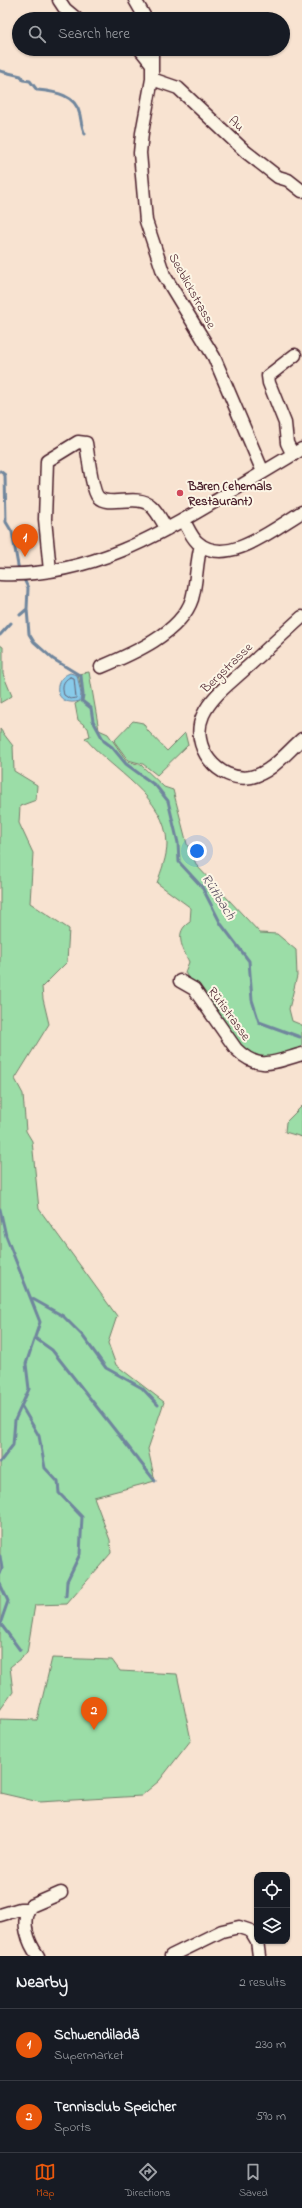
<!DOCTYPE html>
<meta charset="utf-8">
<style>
body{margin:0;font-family:"Indie Flower",sans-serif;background:#242831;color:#f1f3f6}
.controls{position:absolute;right:12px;bottom:12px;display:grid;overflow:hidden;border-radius:8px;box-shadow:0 1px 3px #0004}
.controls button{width:36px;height:36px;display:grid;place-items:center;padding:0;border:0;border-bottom:1px solid #363941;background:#171b24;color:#f1f3f6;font:20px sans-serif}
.you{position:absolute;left:197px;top:851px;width:14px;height:14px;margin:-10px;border:3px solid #fff;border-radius:50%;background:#1a73e8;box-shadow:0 0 0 6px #1a73e833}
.badge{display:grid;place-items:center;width:26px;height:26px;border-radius:50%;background:#ea580c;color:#fff;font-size:13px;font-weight:700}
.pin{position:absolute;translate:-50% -33px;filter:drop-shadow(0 1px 2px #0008)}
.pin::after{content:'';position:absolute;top:21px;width:14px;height:12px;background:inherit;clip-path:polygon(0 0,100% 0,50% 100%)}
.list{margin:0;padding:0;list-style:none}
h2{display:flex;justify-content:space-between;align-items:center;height:52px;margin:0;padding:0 16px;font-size:17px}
h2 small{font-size:13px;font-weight:400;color:#9ea1a6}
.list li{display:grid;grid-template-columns:26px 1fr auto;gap:12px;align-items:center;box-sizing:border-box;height:72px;padding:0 16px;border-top:1px solid #363941}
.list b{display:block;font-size:15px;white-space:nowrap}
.list p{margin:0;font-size:13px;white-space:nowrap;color:#9ea1a6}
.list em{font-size:13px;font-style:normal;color:#9ea1a6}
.icon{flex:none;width:22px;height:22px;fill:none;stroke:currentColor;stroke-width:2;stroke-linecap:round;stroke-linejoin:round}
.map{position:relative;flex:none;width:302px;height:1956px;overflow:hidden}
.search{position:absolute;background:#171b24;box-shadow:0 1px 3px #0004;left:12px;right:12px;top:12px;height:44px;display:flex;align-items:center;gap:10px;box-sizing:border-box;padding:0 14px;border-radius:22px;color:#9ea1a6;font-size:15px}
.sheet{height:196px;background:#171b24}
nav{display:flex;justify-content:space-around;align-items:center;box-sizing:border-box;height:56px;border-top:1px solid #363941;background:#171b24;font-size:11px;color:#9ea1a6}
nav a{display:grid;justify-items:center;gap:2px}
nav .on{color:#ea580c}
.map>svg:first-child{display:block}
.green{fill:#9bdda7;stroke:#727e69}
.water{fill:#88cae9;stroke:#6f869d}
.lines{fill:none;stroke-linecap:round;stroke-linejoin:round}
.shore{stroke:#636377;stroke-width:1}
.stream{stroke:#6f869d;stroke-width:3}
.minor-casing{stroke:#4a1f2b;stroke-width:15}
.minor{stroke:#fcf5e5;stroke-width:12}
.poi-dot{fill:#d1495b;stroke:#fcf5e5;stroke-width:1.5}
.labels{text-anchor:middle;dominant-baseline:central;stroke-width:4;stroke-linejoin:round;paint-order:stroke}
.street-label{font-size:13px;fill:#4a1f2b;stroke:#fcf5e5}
.poi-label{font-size:13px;font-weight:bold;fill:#4a1f2b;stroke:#fcf5e5;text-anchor:start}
.water-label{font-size:14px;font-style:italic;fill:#5d5264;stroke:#fcf5e5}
</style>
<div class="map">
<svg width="302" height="1956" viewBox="0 0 302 1956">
<rect width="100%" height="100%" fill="#f8e3d1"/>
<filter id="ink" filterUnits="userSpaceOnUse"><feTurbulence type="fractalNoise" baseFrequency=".025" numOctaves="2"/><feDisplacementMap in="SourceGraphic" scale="8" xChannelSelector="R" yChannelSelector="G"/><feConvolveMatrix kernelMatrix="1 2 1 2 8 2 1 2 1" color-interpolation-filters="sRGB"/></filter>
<g filter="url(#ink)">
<path class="green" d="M0 645 3 647V674L12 696 0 703Z
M89 672 99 730 108 734 127 761 141 765 164 787 173 790 187 844 197 866 260 933 277 934 296 950 297 976 289 1009 292 1021 302 1025V1050L269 1060 248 1056 190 982 185 972 189 962C183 949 173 932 190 922L191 908 157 883C161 871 167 857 167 844 166 796 112 771 85 738L90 736 88 728 78 720 75 704 80 701 82 695 78 674Z
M133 721 143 723 148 731 167 751 185 733 188 745 157 775 143 764 128 760 114 741Z
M0 729 13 746 14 771 37 785 36 800 20 806 19 823 33 853 30 903 69 929 67 962 42 987 43 999 49 1024 15 1079 23 1094 26 1131 32 1141 39 1209 117 1316 108 1343 116 1365 164 1402 148 1449 155 1481 94 1497 110 1540 111 1553 67 1604 35 1605 27 1653 10 1667 13 1692 0 1710Z
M302 1106V1137L285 1132 286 1122Z
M52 1658 112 1660 120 1671 177 1674 191 1740 159 1781 141 1796 39 1802 0 1793V1719L37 1720Z"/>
<path class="water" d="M70 673 77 675 81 694 80 701C55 708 50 680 70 673Z"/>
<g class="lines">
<path class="shore" d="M70 677 74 678 76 698 70 699 64 695C62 687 62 681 70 677Z"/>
<path class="stream" d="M0 71 21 76 23 80 30 81 37 90C55 92 76 94 80 115 81 121 82 129 85 134
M0 471 5 475 6 522 12 532 19 571
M27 609 29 634 34 642 53 659 81 676 83 695 82 701 91 708 93 721 104 741 112 747 126 764 156 786 168 801 178 843 179 862 202 887 221 924 249 961 252 1000 259 1022 300 1037
M20 615 27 609 28 588 23 577
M0 635 11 623
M0 1209 6 1236 40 1322 26 1364 29 1389 15 1420 13 1445 0 1462
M31 1298 63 1316 82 1335 106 1368 142 1388 158 1405
M35 1338 52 1350 155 1481
M22 1407 39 1436 45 1468 58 1482 59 1493 82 1517 80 1554 67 1581 66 1596
M0 1556 2 1569 0 1574
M0 1584 8 1601 0 1624
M0 1623 20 1650"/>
<g class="minor-casing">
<path id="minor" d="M59 0 65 9 77 19
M135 0 146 19
M140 49 152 64
M152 49V79L142 133 140 153 146 221 164 275 214 357 263 472
M152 79 178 88 246 152 278 177 288 180 302 191
M293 455 287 443 285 423 269 383 268 376 295 355
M184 521C188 528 191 536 197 542 226 569 275 528 302 512
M50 571 45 519 47 461 78 442 86 443C88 454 92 491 98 497 108 508 138 493 151 506 158 512 162 522 167 529
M0 574C86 578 161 535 232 491 255 477 279 463 302 449
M302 617C282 635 263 653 243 671 229 684 211 697 203 715 189 746 218 783 251 777 271 773 287 752 302 739
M101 667C132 654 181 633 192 599 197 581 196 563 201 545
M180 981 194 989 236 1049C259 1072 274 1062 302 1054
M0 1915 20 1909H28
M257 1941 259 1956
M38 1956C29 1944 19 1920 31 1906L61 1893
M171 1956 222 1931 239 1927 251 1931 257 1941"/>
</g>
<use href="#minor" class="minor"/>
</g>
</g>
<circle class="poi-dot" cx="180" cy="493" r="4"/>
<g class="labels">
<g class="street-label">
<text transform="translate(236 124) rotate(42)">Au</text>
<text transform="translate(192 291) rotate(61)">Seeblickstrasse</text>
<text transform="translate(227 668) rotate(-44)">Bergstrasse</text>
<text transform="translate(229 1014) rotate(54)">Rütistrasse</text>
</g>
<g class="poi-label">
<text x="188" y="486">Bären (ehemals<tspan x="188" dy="15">Restaurant)</tspan></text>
</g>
<g class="water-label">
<text transform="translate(218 897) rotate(58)">Rütibach</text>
</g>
</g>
</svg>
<div class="controls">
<button><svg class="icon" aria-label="locate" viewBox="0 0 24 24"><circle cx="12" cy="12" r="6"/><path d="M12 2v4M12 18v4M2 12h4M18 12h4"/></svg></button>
<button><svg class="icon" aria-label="layers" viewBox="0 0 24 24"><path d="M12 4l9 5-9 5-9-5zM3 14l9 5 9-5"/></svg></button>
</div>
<div class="you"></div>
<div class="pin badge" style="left:25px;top:557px">1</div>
<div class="pin badge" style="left:94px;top:1730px">2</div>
<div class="search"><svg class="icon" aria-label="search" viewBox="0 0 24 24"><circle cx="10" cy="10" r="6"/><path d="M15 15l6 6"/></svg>Search here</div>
</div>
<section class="sheet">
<h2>Nearby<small>2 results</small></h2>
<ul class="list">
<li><span class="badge">1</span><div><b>Schwendiladä</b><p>Supermarket</p></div><em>230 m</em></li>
<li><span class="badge">2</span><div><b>Tennisclub Speicher</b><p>Sports</p></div><em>590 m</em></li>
</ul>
</section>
<nav>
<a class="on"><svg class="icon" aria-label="map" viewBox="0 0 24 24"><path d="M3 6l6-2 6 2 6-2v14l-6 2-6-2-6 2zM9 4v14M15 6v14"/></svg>Map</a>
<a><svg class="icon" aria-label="directions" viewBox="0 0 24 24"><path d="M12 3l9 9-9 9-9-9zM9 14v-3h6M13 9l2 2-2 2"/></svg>Directions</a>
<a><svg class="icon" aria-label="saved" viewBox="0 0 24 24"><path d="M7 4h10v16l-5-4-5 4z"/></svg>Saved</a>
</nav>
